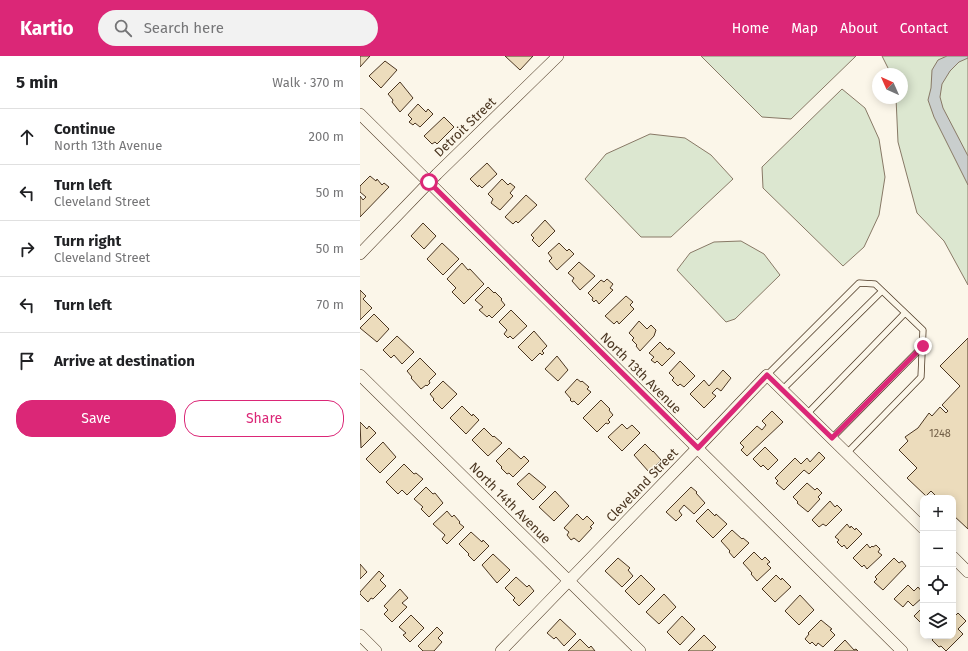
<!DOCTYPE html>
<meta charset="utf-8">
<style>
body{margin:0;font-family:"Fira Sans",sans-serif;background:#f2f2f2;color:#202124}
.controls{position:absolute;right:12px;bottom:12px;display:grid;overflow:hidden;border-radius:8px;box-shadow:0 2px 10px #0003}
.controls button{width:36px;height:36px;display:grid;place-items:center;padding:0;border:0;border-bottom:1px solid #e0e0e0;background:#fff;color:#202124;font:20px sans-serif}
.compass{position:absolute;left:512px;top:12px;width:36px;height:36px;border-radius:50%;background:#fff;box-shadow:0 2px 10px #0003;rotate:315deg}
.stop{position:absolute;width:12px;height:12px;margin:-9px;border:3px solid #db2777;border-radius:50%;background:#fff}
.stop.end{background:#db2777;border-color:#fff;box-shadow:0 1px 4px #0008}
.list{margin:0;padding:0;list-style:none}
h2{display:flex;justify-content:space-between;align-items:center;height:52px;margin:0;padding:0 16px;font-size:17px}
h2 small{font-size:13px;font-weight:400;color:#757577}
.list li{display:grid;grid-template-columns:26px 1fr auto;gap:12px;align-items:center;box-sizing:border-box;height:56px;padding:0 16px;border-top:1px solid #e0e0e0}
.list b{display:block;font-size:15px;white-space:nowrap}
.list p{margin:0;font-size:13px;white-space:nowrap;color:#757577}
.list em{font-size:13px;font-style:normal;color:#757577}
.actions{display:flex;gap:8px;padding:12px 16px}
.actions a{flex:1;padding:9px 0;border:1px solid #db2777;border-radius:16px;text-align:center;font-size:14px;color:#db2777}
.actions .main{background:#db2777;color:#fff}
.icon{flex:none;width:22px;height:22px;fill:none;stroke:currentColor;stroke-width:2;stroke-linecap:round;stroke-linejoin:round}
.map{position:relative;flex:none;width:608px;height:595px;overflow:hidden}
header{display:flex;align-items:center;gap:24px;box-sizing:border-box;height:56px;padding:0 20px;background:#db2777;color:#fff}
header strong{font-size:19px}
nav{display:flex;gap:22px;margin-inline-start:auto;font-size:14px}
.search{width:280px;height:36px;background:#f2f2f2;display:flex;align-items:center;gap:10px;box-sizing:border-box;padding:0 14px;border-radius:22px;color:#757577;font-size:15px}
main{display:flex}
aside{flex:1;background:#fff}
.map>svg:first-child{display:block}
.green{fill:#dce7d0;stroke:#887966}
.water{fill:#c9cecd;stroke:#887966}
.building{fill:#ecdcbc;stroke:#4a3520}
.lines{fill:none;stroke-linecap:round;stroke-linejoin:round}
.lane-casing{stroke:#4a3520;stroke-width:7}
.street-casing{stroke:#4a3520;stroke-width:12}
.lane{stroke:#fbf6e9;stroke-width:5.5}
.street{stroke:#fbf6e9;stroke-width:11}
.route{stroke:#db2777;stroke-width:5}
.labels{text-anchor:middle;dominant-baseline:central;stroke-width:3;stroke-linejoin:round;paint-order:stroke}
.number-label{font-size:11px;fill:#725f47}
.street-label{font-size:13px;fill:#4a3520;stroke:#fbf6e9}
</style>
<header>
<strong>Kartio</strong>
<div class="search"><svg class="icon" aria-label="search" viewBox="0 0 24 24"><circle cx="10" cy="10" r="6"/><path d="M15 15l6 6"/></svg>Search here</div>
<nav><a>Home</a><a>Map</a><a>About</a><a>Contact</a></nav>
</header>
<main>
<aside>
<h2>5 min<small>Walk · 370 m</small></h2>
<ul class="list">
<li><svg class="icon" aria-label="ahead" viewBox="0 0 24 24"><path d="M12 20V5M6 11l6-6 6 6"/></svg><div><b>Continue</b><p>North 13th Avenue</p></div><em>200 m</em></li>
<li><svg class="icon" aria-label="left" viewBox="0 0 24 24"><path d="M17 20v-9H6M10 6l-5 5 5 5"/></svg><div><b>Turn left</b><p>Cleveland Street</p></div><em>50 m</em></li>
<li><svg class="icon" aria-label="right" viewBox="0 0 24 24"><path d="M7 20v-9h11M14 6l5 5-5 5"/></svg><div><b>Turn right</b><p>Cleveland Street</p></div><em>50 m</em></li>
<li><svg class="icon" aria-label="left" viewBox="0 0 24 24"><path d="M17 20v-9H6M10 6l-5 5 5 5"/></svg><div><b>Turn left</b></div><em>70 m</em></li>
<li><svg class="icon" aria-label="arrive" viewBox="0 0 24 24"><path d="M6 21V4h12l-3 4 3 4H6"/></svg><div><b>Arrive at destination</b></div></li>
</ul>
<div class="actions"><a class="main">Save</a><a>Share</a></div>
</aside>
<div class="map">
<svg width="608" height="595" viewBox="0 0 608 595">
<rect width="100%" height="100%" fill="#fbf6e9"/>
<path class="green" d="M341 0H496L431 63 402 61Z
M522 0H608V229L584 185 557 157 538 86 536 42H542V18H531Z
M482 33 505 52 519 83 525 121 519 159 504 191 483 210 403 132 402 111Z
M290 78 325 82 351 99 373 123 311 181H281L225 123 246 98Z
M381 185 404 198 420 219 375 263 366 266 317 214 330 197 354 186Z"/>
<path class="water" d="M587 0H608V2L599 6 590 15 582 28 580 41 583 52 608 100V129L574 61 568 44 571 32 572 14 578 4Z"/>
<path class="building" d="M0 0H10L0 11Z
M145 0H173L160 14Z
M25 5 37 14 21 32 9 20Z
M40 26 53 42 40 56 32 46 33 44 28 38Z
M58 48 66 56 68 53 73 58 60 71 55 67 53 69 49 66 52 63 48 59Z
M84 61 94 71 77 88 75 86 72 88 64 80Z
M127 107 137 118 122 132 119 129 118 131 110 123Z
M10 120 16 125 17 123 22 129 24 127 29 131 0 161V140L3 144 6 141 0 136V130Z
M142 123 148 129 150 127 155 131 150 137 153 140 140 154 131 147 133 143 128 138Z
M166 139 177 149 158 167 156 165 153 168 145 161Z
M185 164 195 175 179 191 172 184 174 182 171 179Z
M63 167 76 180 64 193 51 180Z
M82 187 99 203 83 219 67 203Z
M199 187 207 195 209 193 214 198 197 214 189 205 192 202 188 197Z
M219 206 235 220 220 234 212 225 214 222 208 217Z
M102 207 108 214 110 213 124 228 104 248 92 236 96 232 87 223Z
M247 223 253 228 250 232 253 234 239 248 236 244 234 246 232 244 233 242 228 237 241 224 244 226Z
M128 231 134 237 135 236 142 243 141 244 145 249 132 262 129 259 127 261 119 254 123 251 115 244Z
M0 234 6 240 3 243 12 252 0 264Z
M266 240 273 246 270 249 274 253 259 268 257 265 254 268 245 260Z
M151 254 167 270 153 283 150 280 148 282 144 278 147 274 139 266Z
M14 258 29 273 17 286 0 272Z
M279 265 287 273 291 269 296 274 294 280 280 295 276 290 277 289 272 284 274 282 269 277Z
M174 275 187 290 182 295 184 297 182 299 180 297 172 305 158 291Z
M37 280 54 296 42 308 34 299 31 302 23 294Z
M608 282V473L593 459V442H578L571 435 566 440 547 422 557 412 539 394 548 385 545 381 558 372 569 357 572 360 580 351 586 357 588 355 582 349 600 330 580 310Z
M300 286 308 294 309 292 315 297 302 310 297 305 295 307 291 304 294 301 289 297Z
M197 300 208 314 198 325 185 313Z
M60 302 76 318 69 325 70 327 67 330 66 329 61 333 51 322 52 321 47 315Z
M320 305 335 320 324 331 320 328 318 330 312 324 314 322 309 317Z
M363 314 371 322 361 335 357 332 352 337 356 340 344 352 330 338 344 324 349 330Z
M217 323 221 326 222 325 229 331 227 333 231 336 218 349 214 345 212 346 210 344 211 343 205 336Z
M83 325 97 338 82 353 73 344 74 343 70 338Z
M241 344 250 353 249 354 253 359 248 364 250 366 248 368 246 367 237 376 223 362Z
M102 350 112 360 113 358 119 364 106 378 90 362Z
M412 355 423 366 387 400 381 394 384 391 380 387 397 370 402 374 406 369 402 365Z
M0 366 7 373 9 370 16 377 1 392Z
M262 368 267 373 272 369 280 377 262 395 248 381Z
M124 372 133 381 134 380 142 387 128 400 112 384Z
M23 386 36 401 20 417 6 403Z
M285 388 293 396V395L301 404 289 416 274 399Z
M405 391 418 404 408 414 403 409 401 411 393 403Z
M149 392 161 403 164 400 169 405 153 421 149 417 147 418 141 412 142 411 136 405Z
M459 396 465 402 449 418 444 414 424 434 416 427 418 425 415 422 435 402 441 408 447 402 450 406Z
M44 408 54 418 56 417 63 423 47 439 42 434 38 438 26 426Z
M169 417 186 431 173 444 157 428Z
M447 427 455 434 457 432 462 437 458 441 460 443 448 456 437 447 438 446 433 441Z
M66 431 73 438 75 437 83 447 69 461 61 453 63 451 54 443Z
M331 431 337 436 336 437 345 447 334 458 324 449 319 455 322 459 316 465 306 456Z
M195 435 209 450 194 465 179 451Z
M470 445 475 451 477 449 482 454 466 470 463 468 459 471 452 464Z
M348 453 355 460 356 458 367 468 353 482 336 465Z
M87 455 92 461 94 459 100 466 99 467 104 471 87 488 82 483 85 479 73 468Z
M217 458 223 464 227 460 234 467 230 471 232 472 219 486 214 482 211 484 207 479 209 476 204 472Z
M487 468 490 472 491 470 495 474 496 472 502 478 487 493 484 489 482 491 477 486 479 484 475 481Z
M372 474 382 483 383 482 389 487 374 502 369 496 370 495 361 485Z
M111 476 122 486 123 484 129 490 114 505 108 499 109 498 99 488Z
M507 488 510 492 512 490 513 491 516 489 520 493 518 496 522 499 507 513 504 509 502 511 493 502Z
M394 496 402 504 405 501 410 506 407 508 411 512 397 525 391 518 392 517 383 507Z
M133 498 150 514 137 527 122 509Z
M258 502 270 512 268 514 273 520 262 531 245 515Z
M534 502 539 507 542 505 546 510 523 534 514 526 517 523 515 521Z
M0 508 7 516 0 523Z
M19 515 24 520 20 524 26 530 13 543 11 542 8 546 0 538V536Z
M281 519 295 533 279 549 265 535Z
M416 519 421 524 422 522 431 531 415 546 402 533Z
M156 521 167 531 169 529 174 535 159 550 153 544 155 542 145 532Z
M548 529 554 535 558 531 563 537V541L553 550 548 545 543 551 534 543Z
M40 533 48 542 42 547 47 551 32 566 24 558 28 554 24 550Z
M304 538 316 551 299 568 286 556Z
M440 539 454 554 439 569 425 555Z
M563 551V569L554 560Z
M598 557 606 565 598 573 603 578 586 595 581 590 579 591 572 584 576 580H593V562Z
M51 559 64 572 50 586 43 579 46 577 39 571Z
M322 560 335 573 320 589 307 576Z
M200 563 216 578 204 590 196 581 194 583 187 577Z
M461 564 472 573 470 574 475 579 463 591 458 587 456 590 452 586 450 588 445 583 449 578 448 577Z
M77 571 83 577 78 582 82 586 74 595H63L58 590Z
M344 579 356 591 352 595H328Z
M220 583 229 592 231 590 235 595H208Z
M485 584 494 594 496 593 498 595H474Z"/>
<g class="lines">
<g class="lane-casing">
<path id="lane" d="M407 319 499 227 515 228 563 274 561 321 487 397
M422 334 522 235
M447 358 545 257
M472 382 563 290"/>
</g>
<g class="street-casing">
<path id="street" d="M0 58 542 595
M0 198 77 118 198 0
M0 319 280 595
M593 501 608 516
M0 579 16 595
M141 595 345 384 407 319 563 472"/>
</g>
<use href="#lane" class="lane"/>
<use href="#street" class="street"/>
</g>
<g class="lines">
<path class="route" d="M69 126 338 392 407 319 472 382 563 290"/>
</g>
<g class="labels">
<g class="number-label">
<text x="580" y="377">1248</text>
</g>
<g class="street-label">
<text transform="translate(105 71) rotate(-44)">Detroit Street</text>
<text transform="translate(281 317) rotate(45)">North 13th Avenue</text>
<text transform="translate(282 429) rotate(-46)">Cleveland Street</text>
<text transform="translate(150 447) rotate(45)">North 14th Avenue</text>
</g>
</g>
</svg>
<div class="controls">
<button>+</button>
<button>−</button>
<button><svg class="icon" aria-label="locate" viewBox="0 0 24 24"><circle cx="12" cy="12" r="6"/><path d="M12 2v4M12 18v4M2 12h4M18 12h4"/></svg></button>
<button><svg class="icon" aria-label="layers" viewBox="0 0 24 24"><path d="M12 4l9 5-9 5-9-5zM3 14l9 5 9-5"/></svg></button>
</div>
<svg class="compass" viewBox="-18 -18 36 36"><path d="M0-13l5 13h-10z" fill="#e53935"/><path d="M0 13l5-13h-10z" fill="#757577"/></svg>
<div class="stop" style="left:69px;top:126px"></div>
<div class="stop end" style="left:563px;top:290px"></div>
</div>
</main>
